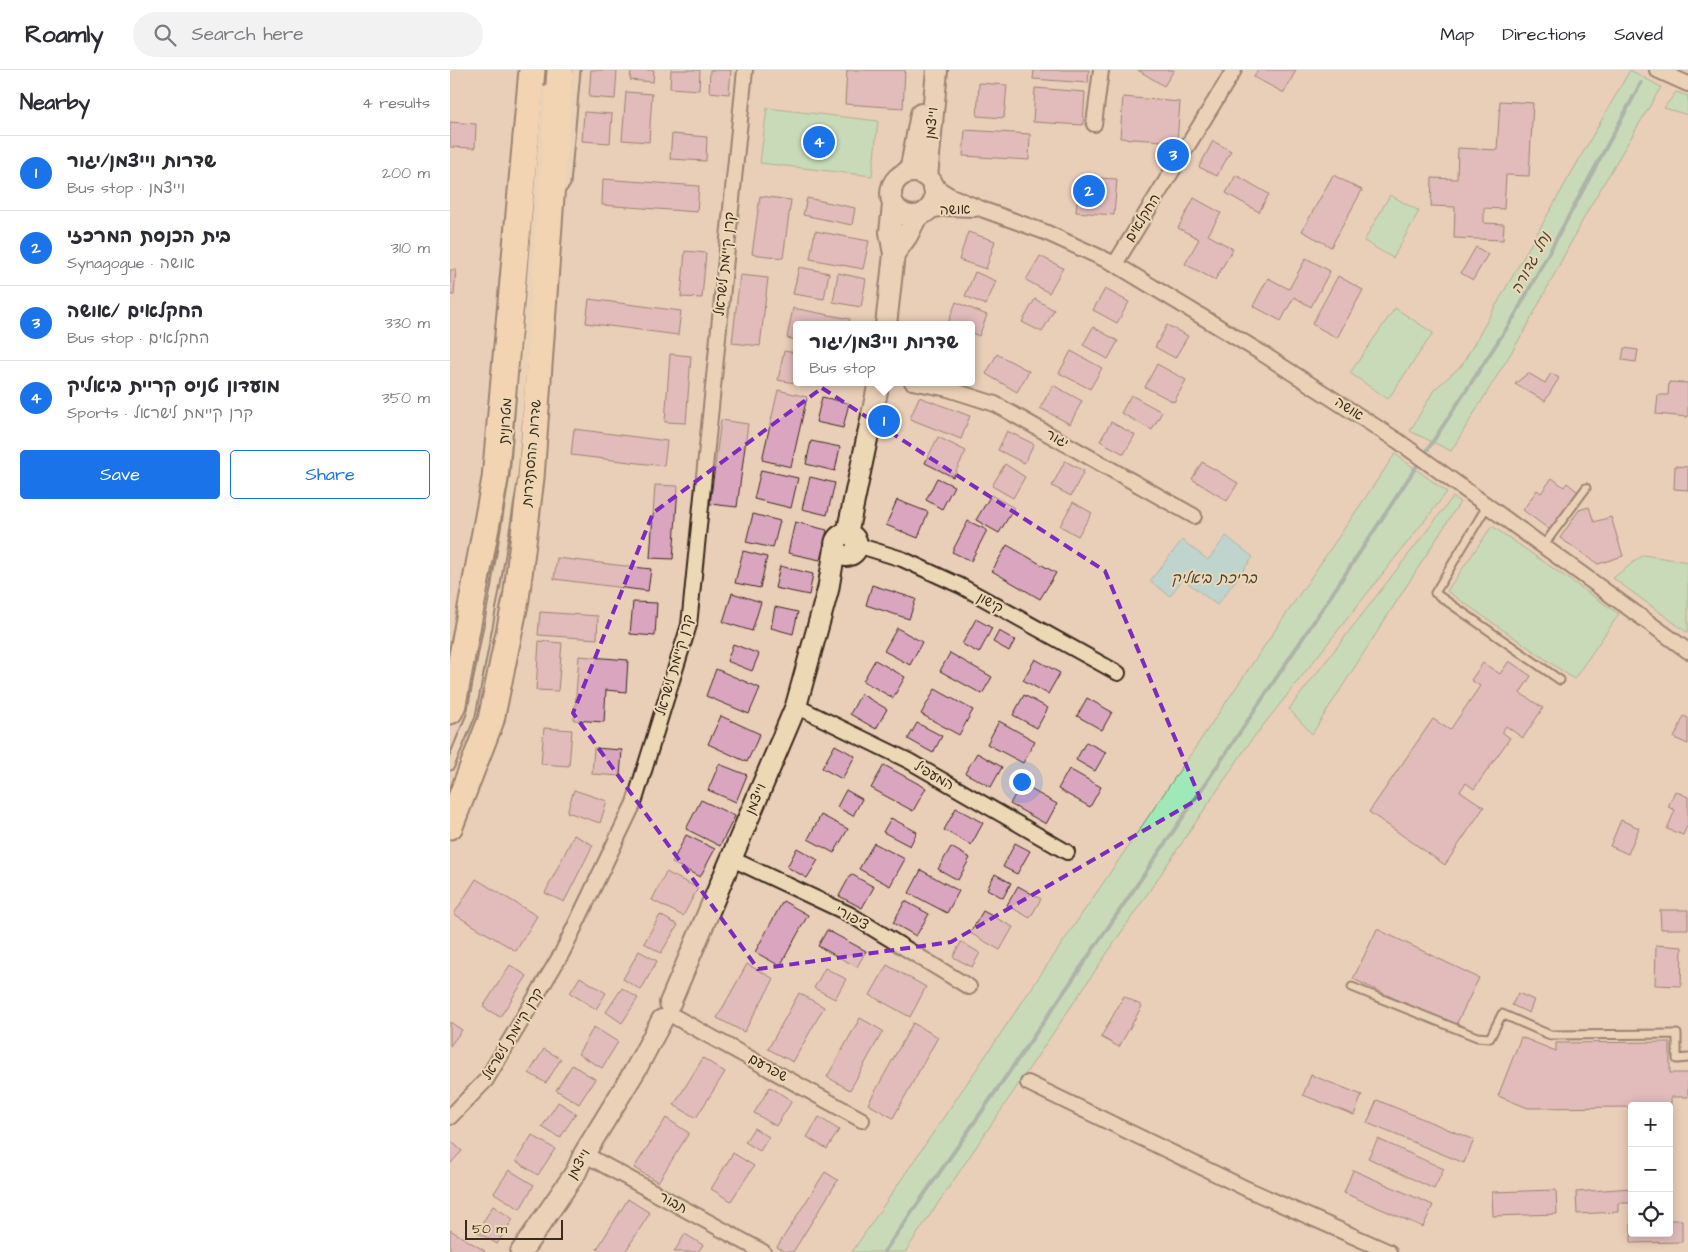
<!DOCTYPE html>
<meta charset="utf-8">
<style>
body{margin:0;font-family:"Architects Daughter","Playpen Sans Hebrew",sans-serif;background:#f2f2f3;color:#2b2b33}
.controls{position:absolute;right:15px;bottom:15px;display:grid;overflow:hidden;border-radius:5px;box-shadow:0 2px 12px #0003}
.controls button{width:45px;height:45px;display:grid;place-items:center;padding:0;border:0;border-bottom:1px solid #e1e1e2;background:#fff;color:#2b2b33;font:25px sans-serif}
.scale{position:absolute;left:15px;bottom:12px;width:98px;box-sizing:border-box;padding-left:5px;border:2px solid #3b2a1e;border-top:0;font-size:14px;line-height:18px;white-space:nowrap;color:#3b2a1e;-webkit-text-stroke:4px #edd8b6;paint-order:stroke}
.you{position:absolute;left:571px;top:711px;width:18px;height:18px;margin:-12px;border:4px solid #fff;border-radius:50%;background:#1a73e8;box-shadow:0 0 0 8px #1a73e833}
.badge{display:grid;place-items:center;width:32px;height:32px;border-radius:50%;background:#1a73e8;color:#fff;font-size:16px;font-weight:700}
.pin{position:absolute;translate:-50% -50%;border:2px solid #fff;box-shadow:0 1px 5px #0006}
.popup{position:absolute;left:343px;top:251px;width:182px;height:65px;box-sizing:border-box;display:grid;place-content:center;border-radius:5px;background:#fff;filter:drop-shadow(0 1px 4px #0005);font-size:16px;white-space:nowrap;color:#7c7c81}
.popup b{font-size:19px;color:#2b2b33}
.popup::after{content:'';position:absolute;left:50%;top:100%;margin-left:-10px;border:10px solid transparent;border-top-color:#fff}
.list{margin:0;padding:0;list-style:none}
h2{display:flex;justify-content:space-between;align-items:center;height:65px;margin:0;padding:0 20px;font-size:21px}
h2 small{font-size:16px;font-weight:400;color:#7c7c81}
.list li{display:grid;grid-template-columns:32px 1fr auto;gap:15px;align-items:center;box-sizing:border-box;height:75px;padding:0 20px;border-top:1px solid #e1e1e2}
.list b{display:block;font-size:19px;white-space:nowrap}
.list p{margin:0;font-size:16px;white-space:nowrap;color:#7c7c81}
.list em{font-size:16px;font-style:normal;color:#7c7c81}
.actions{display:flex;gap:10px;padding:15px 20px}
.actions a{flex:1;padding:11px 0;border:1px solid #1a73e8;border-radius:5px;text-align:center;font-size:18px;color:#1a73e8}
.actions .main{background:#1a73e8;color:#fff}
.icon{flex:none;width:28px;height:28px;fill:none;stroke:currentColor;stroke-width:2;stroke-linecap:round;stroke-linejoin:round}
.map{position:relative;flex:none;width:1238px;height:1182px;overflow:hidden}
header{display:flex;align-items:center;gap:30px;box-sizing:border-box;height:70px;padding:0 25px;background:#fff;border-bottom:1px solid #e1e1e2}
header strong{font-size:24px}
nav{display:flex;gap:28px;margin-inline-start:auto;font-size:18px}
.search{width:350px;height:45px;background:#f2f2f3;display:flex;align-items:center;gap:12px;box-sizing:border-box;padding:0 18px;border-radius:28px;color:#7c7c81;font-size:19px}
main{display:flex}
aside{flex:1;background:#fff}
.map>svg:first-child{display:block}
.green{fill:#9fe9b9;stroke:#6d8a6c}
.water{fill:#8bdce6;stroke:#6b9596}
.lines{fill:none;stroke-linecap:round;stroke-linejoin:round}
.stream{stroke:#6b9596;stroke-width:4}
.building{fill:#d9a5bf;stroke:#3b2a1e}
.lane-casing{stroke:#3b2a1e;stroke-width:11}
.street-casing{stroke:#3b2a1e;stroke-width:18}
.secondary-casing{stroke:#3b2a1e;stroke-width:24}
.highway-casing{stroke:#3b2a1e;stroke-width:29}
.lane{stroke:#edd8b6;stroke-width:7}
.street{stroke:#edd8b6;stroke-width:14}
.secondary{stroke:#edd8b6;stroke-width:20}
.highway{stroke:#fcdcac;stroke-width:25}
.marked{fill:none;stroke:#7b2cbf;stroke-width:4;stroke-dasharray:10 6;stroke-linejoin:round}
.labels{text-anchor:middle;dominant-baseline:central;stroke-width:4;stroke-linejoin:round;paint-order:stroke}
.street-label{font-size:14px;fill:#3b2a1e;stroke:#edd8b6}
.water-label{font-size:15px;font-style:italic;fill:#47453c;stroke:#edd8b6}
</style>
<header>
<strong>Roamly</strong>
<div class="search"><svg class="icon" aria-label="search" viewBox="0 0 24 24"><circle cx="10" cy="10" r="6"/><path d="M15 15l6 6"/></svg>Search here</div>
<nav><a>Map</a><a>Directions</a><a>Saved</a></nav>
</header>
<main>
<aside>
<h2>Nearby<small>4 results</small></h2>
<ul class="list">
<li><span class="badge">1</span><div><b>שדרות וייצמן/יגור</b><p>Bus stop · וייצמן</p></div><em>200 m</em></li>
<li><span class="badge">2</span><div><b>בית הכנסת המרכזי</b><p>Synagogue · אושה</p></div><em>310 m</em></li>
<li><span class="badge">3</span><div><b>החקלאים /אושה</b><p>Bus stop · החקלאים</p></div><em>330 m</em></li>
<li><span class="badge">4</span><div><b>מועדון טניס קריית ביאליק</b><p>Sports · קרן קיימת לישראל</p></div><em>350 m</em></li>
</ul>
<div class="actions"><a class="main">Save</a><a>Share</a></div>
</aside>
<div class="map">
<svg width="1238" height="1182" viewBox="0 0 1238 1182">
<rect width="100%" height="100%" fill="#e9ceb8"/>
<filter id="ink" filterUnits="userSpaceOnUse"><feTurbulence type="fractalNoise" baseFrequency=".02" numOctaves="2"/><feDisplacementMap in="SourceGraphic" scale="10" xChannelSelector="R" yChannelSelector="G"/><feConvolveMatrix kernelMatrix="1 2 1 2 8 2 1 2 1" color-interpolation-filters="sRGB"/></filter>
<g filter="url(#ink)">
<path class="green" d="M1180 0 1211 17 1138 140 1075 260 1001 381 960 361 984 320 1012 295Z
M1226 22 1238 26V45L1214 38Z
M317 38 428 51 422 106 310 93Z
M940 125 969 141 943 188 914 171Z
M945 238 983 263 938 329 900 303Z
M945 384 997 422 800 672 455 1182H402Z
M1003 427 1010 432 862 664 839 639Z
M1042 456 1169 544 1124 609 997 521Z
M1193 485 1238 492V563L1163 508Z"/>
<path class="water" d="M776 466 803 487 767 535 733 509 720 526 700 511 732 470 758 490Z"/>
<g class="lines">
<path class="stream" d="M974 385 1064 247 1191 13
M434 1182C617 921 795 657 970 391"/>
</g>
<path class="building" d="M141 0H167L165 29 139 27Z
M181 0H204L203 12 180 10Z
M221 0H250L249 20 220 18Z
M260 0H281L279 24 259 22Z
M397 0H455L453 38 395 34Z
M584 0H639L638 13 583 9Z
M688 0H724L714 16Z
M808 0H846L834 23 804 7Z
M529 13 557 15 554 48 527 46Z
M585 18 635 22 633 55 583 52Z
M176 22 202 24 199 72 172 70Z
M673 27 730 32 727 72 670 68Z
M1050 31 1083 33 1079 106 1056 105 1054 139 1034 138V153L1054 154 1053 170 1004 168 1005 137 981 136 982 108 1007 109 1008 78 1047 80Z
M134 42 162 44 160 73 132 71Z
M0 52 26 54 25 78 0 77Z
M515 60 580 64 579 90 513 86Z
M222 64 257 67 256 91 220 89Z
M763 71 781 81 767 106 749 97Z
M786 105 819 124 809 142 776 123Z
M883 105 912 120 881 177 852 161Z
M629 107 667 109 664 145 626 142Z
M153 109 249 116 247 142 152 135Z
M310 126 341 130 333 188 302 184Z
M357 128 405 138 402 155 353 145Z
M744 128 771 143 758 165 783 179 765 210 735 194 749 169 728 158Z
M365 161 419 171 413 199 360 189Z
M518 162 545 171 536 199 509 190Z
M1026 177 1038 184 1023 210 1011 203Z
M235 181 256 183 252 228 231 227Z
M590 186 613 198 599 223 576 210Z
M856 188 880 201 861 237 844 227 831 251 803 236 818 208 839 219Z
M349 197 379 203 374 229 343 224Z
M0 200H6L4 225H0Z
M525 202 546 211 536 235 515 226Z
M388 203 416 209 411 237 383 232Z
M290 205 318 208 310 276 282 273Z
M888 206 913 220 887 268 862 254Z
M655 219 679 232 667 253 643 240Z
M139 229 231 241 228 265 136 253Z
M585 229 604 240 592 262 572 252Z
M506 232 537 245 529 266 522 263V255L498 253Z
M343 238 400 249 399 255H346V270L337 268Z
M717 255 738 266 725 288 705 277Z
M643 257 668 271 658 289 633 275Z
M1174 278 1188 280 1186 292 1172 290Z
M334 281 346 283V312H361V316L328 310Z
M621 281 652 298 640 319 609 303Z
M220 284 241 286 236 353 215 352Z
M547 284 579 301 567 322 536 304Z
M707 294 736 310 724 332 695 317Z
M1078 303 1095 313 1101 303 1109 308 1095 331 1065 314Z
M1219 312 1238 313V347L1206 344 1208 325H1218Z
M603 315 632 331 620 354 590 338Z
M328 320 357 327 341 397 312 390Z
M681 325 712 342 702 360 671 343Z
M372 327 399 333 393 358 366 352Z
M469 327 520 346 511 369 460 349Z
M271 350 298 354 287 437 260 434Z
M661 352 685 365 674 384 650 371Z
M124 359 217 371 214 396 121 385Z
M557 361 584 374 574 393 548 380Z
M488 367 516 381 503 407 475 393Z
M361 371 390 377 385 401 356 394Z
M615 391 634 401 621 426 602 416Z
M752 392 788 413 777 431 742 409Z
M555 394 575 407 563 428 542 416Z
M1225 396 1238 397V420L1224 419Z
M311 400 348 408 341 438 304 429Z
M360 407 385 413 377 445 352 439Z
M487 408 504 416 492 439 476 430Z
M1102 408 1114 417 1117 413 1128 422 1100 460 1073 440 1087 420 1091 423Z
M205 415 228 416 223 489 200 488Z
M541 425 564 438 549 463 526 450Z
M447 430 478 442 468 468 436 455Z
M623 432 642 443 628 466 610 456Z
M1139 437 1144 452 1161 447 1173 486 1148 494 1110 468 1129 440Z
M303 444 330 451 323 478 296 472Z
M518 451 537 460 521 491 502 482Z
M345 452 377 460 370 490 338 483Z
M557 475 606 503 590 529 542 501Z
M293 481 317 487 310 518 285 513Z
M107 488 201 499 198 521 104 509Z
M330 496 363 504 359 525 325 518Z
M422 515 466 529 459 549 416 535Z
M282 523 311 532 302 561 273 552Z
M183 532 207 533 205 566 180 564Z
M325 537 348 542 343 564 321 558Z
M90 542 148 546 147 569 88 565Z
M526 549 542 558 529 583 512 574Z
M447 558 472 572 460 595 434 581Z
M549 561 565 570 559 581 543 572Z
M89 571 112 573 108 621 86 620Z
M283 574 309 584 302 601 277 591Z
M500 583 542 607 532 624 490 601Z
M129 586 178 590 176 622 156 620 154 652 124 650Z
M585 589 610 603 598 624 573 610Z
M425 590 455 607 443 628 413 611Z
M1059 591 1081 606 1070 623 1093 638 1073 668 1056 656 1052 662 1060 668 1024 719 1016 713 1010 721 1034 737 995 795 919 742 983 649 1000 660 1030 616 1021 610 1033 593 1050 604Z
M266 599 310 618 299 644 256 626Z
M485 619 523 640 509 665 471 644Z
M411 624 437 639 426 659 400 644Z
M574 625 598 638 587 658 563 645Z
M637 628 662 642 652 660 627 646Z
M271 646 310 664 297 692 258 674Z
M1234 646 1238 648V674L1224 668Z
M549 651 585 671 573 693 537 674Z
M467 653 492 666 483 683 458 669Z
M94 658 122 660 119 696 91 694Z
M636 672 656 682 645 701 626 690Z
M385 675 405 686 392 709 372 698Z
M144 678 172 680 170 706 142 704Z
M527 683 552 697 541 717 515 703Z
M269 694 297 705 286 732 258 720Z
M434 695 476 718 463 741 421 718Z
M619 699 651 717 640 737 608 719Z
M571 714 607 734 596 754 560 734Z
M124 720 157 731 150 753 117 742Z
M396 720 412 729 403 746 387 737Z
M1225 721 1238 727V754L1233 765 1217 759 1225 740 1218 737Z
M251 730 285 746 270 776 236 759Z
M506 738 533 753 521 775 494 760Z
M371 745 398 759 384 783 358 769Z
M441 748 467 762 460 776 433 762Z
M1171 750 1189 758 1178 784 1160 776Z
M124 765 143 775 114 832 95 823Z
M236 765 265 779 250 807 222 793Z
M424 773 455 789 440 816 409 799Z
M565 773 580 781 567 804 553 797Z
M501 777 520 788 508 810 488 799Z
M347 778 368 790 357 808 337 797Z
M471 800 509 821 497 843 459 823Z
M216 802 248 818 233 846 202 830Z
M401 804 424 817 412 838 389 826Z
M545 804 561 813 553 828 537 819Z
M26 809 87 846 66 881 4 844Z
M568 816 591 829 580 848 557 835Z
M333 831 358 845 330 896 305 882Z
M455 831 479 844 466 866 443 853Z
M1210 840H1238V859H1211Z
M533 841 563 857 550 880 520 863Z
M210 845 228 855 211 883 194 873Z
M927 859 1029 908 1005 957 903 909Z
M377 860 416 881 407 897 368 876Z
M511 872 530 883 522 897 503 887Z
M1206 875 1232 877 1231 916 1205 915Z
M189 881 207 891 191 920 173 909Z
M297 894 324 909 294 962 267 948Z
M60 895 77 906 50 947 33 937Z
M437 895 476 917 460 947 420 925Z
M375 898 396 909 385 929 364 918Z
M130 907 156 923 146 939 120 923Z
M172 918 188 928 172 953 156 942Z
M349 923 374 937 343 992 318 979Z
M1068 923 1084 930 1079 943 1062 935Z
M674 926 692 936 669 977 651 967Z
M410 948 433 961 400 1020 377 1007Z
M0 952 12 960 0 976Z
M463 953 488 967 443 1048 418 1034Z
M144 957 168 972 152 998 128 984Z
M1071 967 1106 981V973L1220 972V1003H1238V1027H1221V1037L1219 1036H1182V1037L1078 1038 1048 1026Z
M94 979 111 989 96 1013 79 1003Z
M253 988 275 1002 246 1048 224 1035Z
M122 995 145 1009 129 1034 106 1020Z
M861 1005 912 1025 904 1045 853 1025Z
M320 1017 342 1031 326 1056 304 1043Z
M927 1030 1024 1070 1014 1093 917 1053Z
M108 1032 126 1043 110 1068 92 1057Z
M369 1047 389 1060 377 1079 357 1067Z
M216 1048 239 1063 208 1112 184 1098Z
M304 1058 319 1067 310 1081 295 1072Z
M82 1065 105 1079 88 1105 66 1091Z
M928 1069 994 1099 984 1119 918 1088Z
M0 1070 12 1081 0 1094Z
M283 1083 304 1096 281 1131 261 1119Z
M59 1100 84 1115 70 1139 44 1123Z
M903 1100 983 1135 973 1157 894 1123Z
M375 1102 388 1110 343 1182H335L327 1177Z
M1182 1118V1133H1168V1142L1127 1144 1126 1122Z
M1106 1120 1107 1144 1043 1146 1042 1122Z
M178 1129 200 1143 175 1182H153L147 1179Z
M43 1136 63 1149 47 1174 27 1162Z
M1181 1142 1182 1163H1219V1150H1232V1172L1181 1173Z
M0 1160 35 1181 34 1182H0Z
M235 1164 253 1175 248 1182H224Z"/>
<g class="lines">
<g class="lane-casing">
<path id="lane" d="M109 122 116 114 126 0
M1037 436 985 523 1110 610
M1093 476 1136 418
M0 696 21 645 45 520 64 406 96 19
M902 917 1027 967 1040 968 1052 944 1100 965 1227 964V989L1238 988"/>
</g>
<g class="street-casing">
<path id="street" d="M1207 0 1238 14
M644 54 651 0
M483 115 499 125 534 140 595 162 665 194 810 282 948 371 1238 581
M476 142 495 138 525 139
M665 194 784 0
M462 312 498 319 545 334 744 446
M407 475 452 489 511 516 668 603
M346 636 459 691 617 782
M280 788 399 844 519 917
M225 947 412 1050
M578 1013 797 1119 939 1182
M0 1047 36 1010 112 883 184 733 239 555 295 0
M134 1084 313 1182"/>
</g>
<g class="secondary-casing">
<path id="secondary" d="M441 124a22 22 0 1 1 44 0a22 22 0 1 1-44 0Z
M460 102 471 44
M477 107 487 0
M444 184 457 166 467 146
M436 255 444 184 440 162 443 135
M397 464 429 312
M385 475a11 11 0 1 1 22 0a11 11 0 1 1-22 0Z
M220 933 346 636 378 520 385 479
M71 1182 126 1102 134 1084 186 999 212 950"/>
</g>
<g class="highway-casing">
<path id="highway" d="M0 641 3 634 45 409 82 0
M0 756 41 650 66 529 81 408 110 0"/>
</g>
<use href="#lane" class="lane"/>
<use href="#street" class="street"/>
<use href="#secondary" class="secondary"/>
<use href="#highway" class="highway"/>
</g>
</g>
<path d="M0 0H1238V1182H0ZM372 318 655 501 750 728 501 872 308 899 123 643 203 443Z" fill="#e9ceb8" fill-opacity=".55" fill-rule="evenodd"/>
<path class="marked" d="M372 318 655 501 750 728 501 872 308 899 123 643 203 443Z"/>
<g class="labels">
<g class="street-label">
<text transform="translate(482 53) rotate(-85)">וייצמן</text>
<text transform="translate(505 140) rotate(-2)">אושה</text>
<text transform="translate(693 148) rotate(-58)">החקלאים</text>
<text transform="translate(275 194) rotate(-84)">קרן קיימת לישראל</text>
<text transform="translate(899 339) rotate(33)">אושה</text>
<text transform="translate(56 351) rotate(-86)">מטרונית</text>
<text transform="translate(607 369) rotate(29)">יגור</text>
<text transform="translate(82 383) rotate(-85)">שדרות ההסתדרות</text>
<text transform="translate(540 533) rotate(29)">קישון</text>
<text transform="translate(225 595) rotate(-74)">קרן קיימת לישראל</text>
<text transform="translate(484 706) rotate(30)">המעפיל</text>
<text transform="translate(306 729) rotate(-67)">וייצמן</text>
<text transform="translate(402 848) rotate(29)">ציפורי</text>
<text transform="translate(63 964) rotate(-59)">קרן קיימת לישראל</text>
<text transform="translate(318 998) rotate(29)">שפרעם</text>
<text transform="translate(129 1094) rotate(-60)">וייצמן</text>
<text transform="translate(223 1133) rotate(29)">תבור</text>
</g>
<g class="water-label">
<text transform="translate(1081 193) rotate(-62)">נחל גדורה</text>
<text x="764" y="508">בריכת ביאליק</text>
</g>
</g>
</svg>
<div class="controls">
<button>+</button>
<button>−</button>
<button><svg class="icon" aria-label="locate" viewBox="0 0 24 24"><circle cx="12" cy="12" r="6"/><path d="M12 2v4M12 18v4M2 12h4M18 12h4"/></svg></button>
</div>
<div class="scale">50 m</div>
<div class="you"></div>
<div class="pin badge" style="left:434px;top:351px">1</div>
<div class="popup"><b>שדרות וייצמן/יגור</b>Bus stop</div>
<div class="pin badge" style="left:639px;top:121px">2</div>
<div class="pin badge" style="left:723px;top:85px">3</div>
<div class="pin badge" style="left:369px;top:72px">4</div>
</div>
</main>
